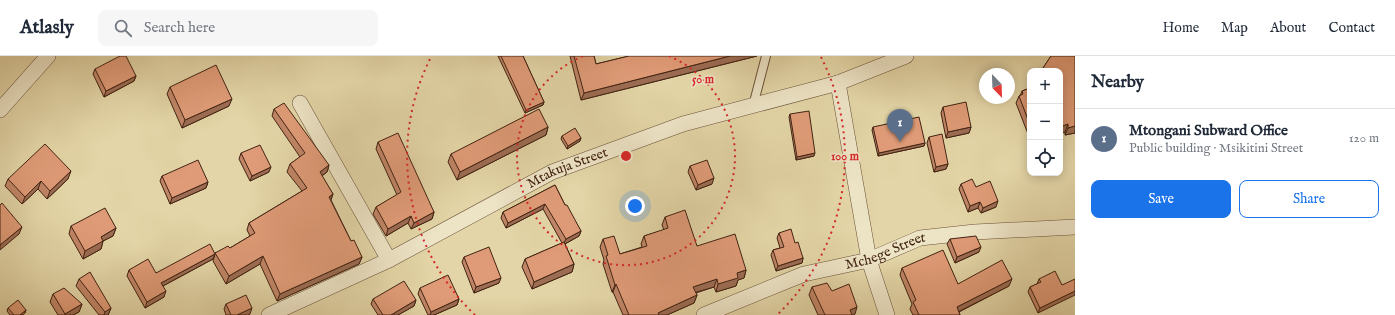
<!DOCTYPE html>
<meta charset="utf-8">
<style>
body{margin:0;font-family:"IM FELL English",serif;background:#f6f6f7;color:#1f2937}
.controls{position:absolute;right:12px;top:12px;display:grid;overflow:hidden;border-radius:8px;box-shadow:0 2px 10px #0003}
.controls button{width:36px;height:36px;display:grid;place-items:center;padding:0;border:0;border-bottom:1px solid #e0e1e3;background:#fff;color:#1f2937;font:20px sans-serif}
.compass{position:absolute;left:979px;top:12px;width:36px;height:36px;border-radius:50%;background:#fff;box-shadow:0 2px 10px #0003;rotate:157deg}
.you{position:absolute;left:635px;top:150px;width:14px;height:14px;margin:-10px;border:3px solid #fff;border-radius:50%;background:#1a73e8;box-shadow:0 0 0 6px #1a73e833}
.badge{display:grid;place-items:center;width:26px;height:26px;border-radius:50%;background:#1a73e8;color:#fff;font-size:13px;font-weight:700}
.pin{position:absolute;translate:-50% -33px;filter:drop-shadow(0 1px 2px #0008)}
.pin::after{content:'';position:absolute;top:21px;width:14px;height:12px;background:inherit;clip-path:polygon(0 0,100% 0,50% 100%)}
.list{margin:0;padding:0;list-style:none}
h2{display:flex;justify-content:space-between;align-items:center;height:52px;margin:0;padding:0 16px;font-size:17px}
h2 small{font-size:13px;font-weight:400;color:#747a83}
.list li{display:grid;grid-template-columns:26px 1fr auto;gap:12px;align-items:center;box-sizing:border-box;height:60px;padding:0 16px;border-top:1px solid #e0e1e3}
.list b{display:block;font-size:15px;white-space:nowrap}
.list p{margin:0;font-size:13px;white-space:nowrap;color:#747a83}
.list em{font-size:13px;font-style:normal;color:#747a83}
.actions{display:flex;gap:8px;padding:12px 16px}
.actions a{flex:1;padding:9px 0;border:1px solid #1a73e8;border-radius:8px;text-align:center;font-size:14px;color:#1a73e8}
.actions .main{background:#1a73e8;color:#fff}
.icon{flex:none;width:22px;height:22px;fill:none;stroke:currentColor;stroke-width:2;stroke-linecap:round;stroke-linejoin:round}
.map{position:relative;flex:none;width:1075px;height:259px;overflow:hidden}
header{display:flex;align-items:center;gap:24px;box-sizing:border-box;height:56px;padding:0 20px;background:#fff;border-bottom:1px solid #e0e1e3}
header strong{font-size:19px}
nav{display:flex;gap:22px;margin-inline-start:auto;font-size:14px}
.search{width:280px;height:36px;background:#f6f6f7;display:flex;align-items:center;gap:10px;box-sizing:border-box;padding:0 14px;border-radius:8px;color:#747a83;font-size:15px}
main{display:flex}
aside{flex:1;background:#fff}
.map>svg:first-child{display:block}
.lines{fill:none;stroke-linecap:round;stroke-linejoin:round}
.lane-casing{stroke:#6a5037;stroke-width:10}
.street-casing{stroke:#6a5037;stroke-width:16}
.lane{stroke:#ede4c6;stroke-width:8}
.street{stroke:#ede4c6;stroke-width:15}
.wall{fill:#c08566;stroke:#422312}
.shaded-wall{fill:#9c6c53;stroke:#422312}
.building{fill:#df9b77;stroke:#422312}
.ring{fill:none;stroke:#d62828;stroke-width:2;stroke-dasharray:2 4}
.labels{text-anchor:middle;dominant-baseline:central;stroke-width:3;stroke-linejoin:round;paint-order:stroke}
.street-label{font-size:14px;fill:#422312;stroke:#ede4c6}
.centre{fill:#d62828;stroke:#ede4c6;stroke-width:2}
.ring-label{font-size:12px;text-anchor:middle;font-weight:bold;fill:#d62828;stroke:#ede4c6;stroke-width:3;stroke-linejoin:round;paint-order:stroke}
</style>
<header>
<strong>Atlasly</strong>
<div class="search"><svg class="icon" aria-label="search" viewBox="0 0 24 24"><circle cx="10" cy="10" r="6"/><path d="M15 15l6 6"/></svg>Search here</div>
<nav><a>Home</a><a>Map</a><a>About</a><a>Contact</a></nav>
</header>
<main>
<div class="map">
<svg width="1075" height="259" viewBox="0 0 1075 259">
<rect width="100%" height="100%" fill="#e3d5a7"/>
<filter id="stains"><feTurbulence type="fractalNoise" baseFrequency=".005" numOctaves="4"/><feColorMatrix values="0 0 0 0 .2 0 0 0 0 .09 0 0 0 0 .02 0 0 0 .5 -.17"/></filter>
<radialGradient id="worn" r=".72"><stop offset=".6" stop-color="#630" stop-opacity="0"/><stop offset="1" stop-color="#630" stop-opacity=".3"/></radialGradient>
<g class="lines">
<g class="lane-casing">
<path id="lane" d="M753 50 766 0"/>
</g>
<g class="street-casing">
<g id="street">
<path d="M838 27 869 204 887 259"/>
<path d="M300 47 389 204"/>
<path d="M0 54 48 0"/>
<path id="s1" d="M269 259 389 204 552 116 683 68 838 27 906 0"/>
<path id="s2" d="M704 259 804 218 869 204 920 182 975 176 1075 171"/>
</g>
</g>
<use href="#lane" class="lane"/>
<use href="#street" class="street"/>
</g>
<path class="wall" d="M498 0H523L544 46 543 49 525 57Z
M570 0H594L596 8 629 0H757L581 44Z
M1051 0H1075V77L1065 79V76L1060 78V15H1042L1043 12Z
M95 13 136 20 134 25 104 41 93 18Z
M170 31 229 50 182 72 167 38Z
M1030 32V83L1016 47 1019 40H1020L1022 35Z
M943 51 971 71 969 77 946 82 941 57Z
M274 53 329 109 327 116 322 120 333 138 331 144 351 185 362 201 359 208 277 245 260 208 226 228 213 205 215 197 230 192 250 180 247 174 249 167 302 135 287 116 290 108 300 101 272 60Z
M790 58 814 100 796 104 789 61Z
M548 71 546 79 457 124 448 106 451 98Z
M873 71 925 87 924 90 878 100 872 74Z
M562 80 581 82 580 85 567 93 561 83Z
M929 81 948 108 946 113 934 116 927 87Z
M378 86 434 156 432 163 411 173 408 167 386 180 373 158 376 151 397 139 376 93Z
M241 97 269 116 250 125 239 103Z
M690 110 712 128 696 134 688 116Z
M162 120 208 126 206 132 170 148 160 125Z
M8 123H68L47 143 38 133 22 148 5 130Z
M961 128 976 131 996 151 981 157 978 152 968 156 959 133Z
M555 129 565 149 581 175 579 180 565 188 574 208 572 216 532 233 522 211 525 203 562 187 543 153 506 172 501 162 503 156Z
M665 161 697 190 746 214 744 222 738 224 736 230 716 236 714 231 696 237 697 239 694 247 667 259H623L613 236H612L603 208 604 204 600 191 603 183 620 198 642 191 641 188 644 180 664 174 662 169Z
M71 170 116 172 113 180 103 185 101 193 83 203 69 178Z
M779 177 795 187 803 202 802 207 776 215 771 199 773 194 780 192 777 182Z
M950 183 979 196 955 207 947 188Z
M215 198 213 203 163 230 164 241 145 252 127 220 129 214 156 217Z
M464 201 499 227 474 237 462 206Z
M902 212 958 228 1009 230 959 256 960 259H913L910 253 912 248 900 219Z
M79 223 111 252 108 259H99L76 230Z
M1039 223 1062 229 1038 257 1028 236 1030 231 1037 228Z
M812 231 832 235 855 258 853 259H818L809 239Z
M420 232 459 243 457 249 434 259H428L418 238Z
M53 238 82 248 79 256 73 259H58L50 246Z
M373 243 416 244 414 250 398 259H378L371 248Z
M226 248 250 258 248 259H226L224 253Z
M8 252 26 254 25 257 23 259H10L7 255Z"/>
<path class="shaded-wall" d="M730 0H757L581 44 584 37Z
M136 20 134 25 104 41 106 35Z
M232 43 229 50 182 72 185 64Z
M544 46 543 49 525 57 526 54Z
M1068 68 1065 76 1060 78V71Z
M1075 70V77L1065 79 1068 72Z
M548 71 546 79 457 124 460 116Z
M971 71 969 77 946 82 948 76Z
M581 82 580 85 567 93 568 90Z
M925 87 924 90 878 100 879 97Z
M815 97 814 100 796 104 797 101Z
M948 108 946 113 934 116 936 111Z
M329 109 327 116 317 123 320 116Z
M271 111 269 116 250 125 252 120Z
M71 115 68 123 47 143 50 135Z
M714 122 712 128 696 134 698 129Z
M41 125 38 133 22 148 25 141Z
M208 126 206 132 170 148 172 142Z
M333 138 330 146 329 141Z
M998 145 996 151 981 157 983 152Z
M980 146 978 152 968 156 970 150Z
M545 148 543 153 506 172 508 167Z
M434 156 432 163 411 173 414 167Z
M411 160 408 167 386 180 388 173Z
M22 171 19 178 0 194V189Z
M116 172 113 180 103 185 101 193 83 203 85 195 101 181Z
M581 175 579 180 563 189 566 183Z
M981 191 979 196 955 207 957 201Z
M215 198 213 203 159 232 161 227Z
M263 200 260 208 226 228 229 220Z
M362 201 359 208 277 245 280 238Z
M803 202 802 207 776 215 778 210Z
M574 208 572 216 532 233 534 226Z
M746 214 744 222 738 224 736 230 716 236 718 228 737 217Z
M501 222 499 227 474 237 476 231Z
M717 223 714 231 690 238 693 231Z
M1012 223 1009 230 954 258 957 251Z
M616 228 613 236H612L615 229Z
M166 235 164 241 145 252 147 246Z
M1075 235V239L1038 257 1040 252Z
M697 239 694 247 667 259H657L658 257Z
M459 243 457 249 434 259H430L431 256Z
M416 244 414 250 398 259H391Z
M82 248 79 256 73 259H65V258Z
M857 251 855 258 853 259H849L850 254Z
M111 252 108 259H104L105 256Z
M252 252 250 258 248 259H237Z
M26 254 25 257 23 259H20Z"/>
<path class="building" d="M120 0H126L136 20 106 35 95 13Z
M501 0H523L544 46 526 54Z
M574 0H594L596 8 629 0H730L584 37Z
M1051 0H1075V70L1068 72V68L1060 71V15H1045L1043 12Z
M216 9 232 43 185 64 170 31Z
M1030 32V69L1019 40 1023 38 1022 35Z
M966 46 971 71 948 76 943 51Z
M284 47 329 109 320 116 333 138 329 141 351 185 354 184 362 201 280 238 263 200 229 220 215 197 228 190 230 192 255 177 249 167 307 132 290 108 305 97 274 53Z
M539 53 548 71 460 116 451 98Z
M809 55 815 97 797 101 790 58Z
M919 61 925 87 879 97 873 71Z
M575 72 581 82 568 90 562 80Z
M398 77 434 156 414 167 411 160 388 173 376 151 401 136 378 86Z
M942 78 948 108 936 111 929 81Z
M45 88 71 115 50 135 41 125 25 141 8 123Z
M260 89 271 111 252 120 241 97Z
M198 104 208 126 172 142 162 120Z
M707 104 714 122 698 129 690 110Z
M972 123 976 131 990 125 998 145 983 152 980 146 970 150 961 128Z
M555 129 565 149H567L581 175 566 183 545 148 508 167 503 156Z
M2 147 22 171 0 189V149Z
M105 152 116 172 101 181 103 185 85 195 71 170Z
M685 154 697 190 735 178 746 214 737 217 738 222 718 228 717 223 693 231 697 239 658 257 659 259H629L616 228 615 229 606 200 608 199 603 183 614 180 620 198 647 190 644 180 668 172 665 161Z
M791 173 795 187 798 186 803 202 778 210 773 194 784 191 779 177Z
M976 180 981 191 957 201 950 183Z
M564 186 574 208 534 226 525 203Z
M210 188 215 198 161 227 166 235 147 246 129 214 148 203 156 217Z
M489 191 501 222 476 231 464 201Z
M943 194 958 228 1002 204 1012 223 957 251 960 259H919L913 246 916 244 902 212Z
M1055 215 1062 229 1075 223V235L1040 252 1030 231 1041 226 1039 223Z
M90 216 111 252 105 256 79 223Z
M448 219 459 243 431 256 420 232Z
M404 225 416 244 391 259H383L373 243Z
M827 227 832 235 849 228 857 251 850 254 852 259H825L812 231Z
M64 232 82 248 65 258 53 238Z
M246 239 252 252 237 259H231L226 248Z
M18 244 26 254 20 259H14L8 252Z"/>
<g class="ring">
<path d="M669 0A109 109 0 1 1 583 0"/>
<path d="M475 259A219 219 0 0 1 431 1M821 1A219 219 0 0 1 777 259"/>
</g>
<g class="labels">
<g class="street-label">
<text stroke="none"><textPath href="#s1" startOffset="333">Mtakuja Street</textPath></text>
<text stroke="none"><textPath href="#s2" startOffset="193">Mchege Street</textPath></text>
</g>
</g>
<circle cx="626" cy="100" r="6" class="centre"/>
<g class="ring-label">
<text x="703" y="27">50 m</text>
<text x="845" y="104">100 m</text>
</g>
<rect width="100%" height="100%" filter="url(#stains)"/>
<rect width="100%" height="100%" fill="url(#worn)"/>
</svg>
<div class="controls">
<button>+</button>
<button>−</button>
<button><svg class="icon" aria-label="locate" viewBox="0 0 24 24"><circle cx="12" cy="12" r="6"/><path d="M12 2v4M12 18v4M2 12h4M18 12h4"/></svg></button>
</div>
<svg class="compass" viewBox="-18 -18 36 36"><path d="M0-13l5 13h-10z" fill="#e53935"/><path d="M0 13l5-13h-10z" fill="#747a83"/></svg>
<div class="you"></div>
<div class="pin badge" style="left:900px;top:86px;background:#5c6f8a">1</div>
</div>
<aside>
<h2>Nearby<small></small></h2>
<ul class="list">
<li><span class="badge" style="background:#5c6f8a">1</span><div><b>Mtongani Subward Office</b><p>Public building · Msikitini Street</p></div><em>120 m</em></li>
</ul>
<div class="actions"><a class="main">Save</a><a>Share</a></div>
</aside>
</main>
